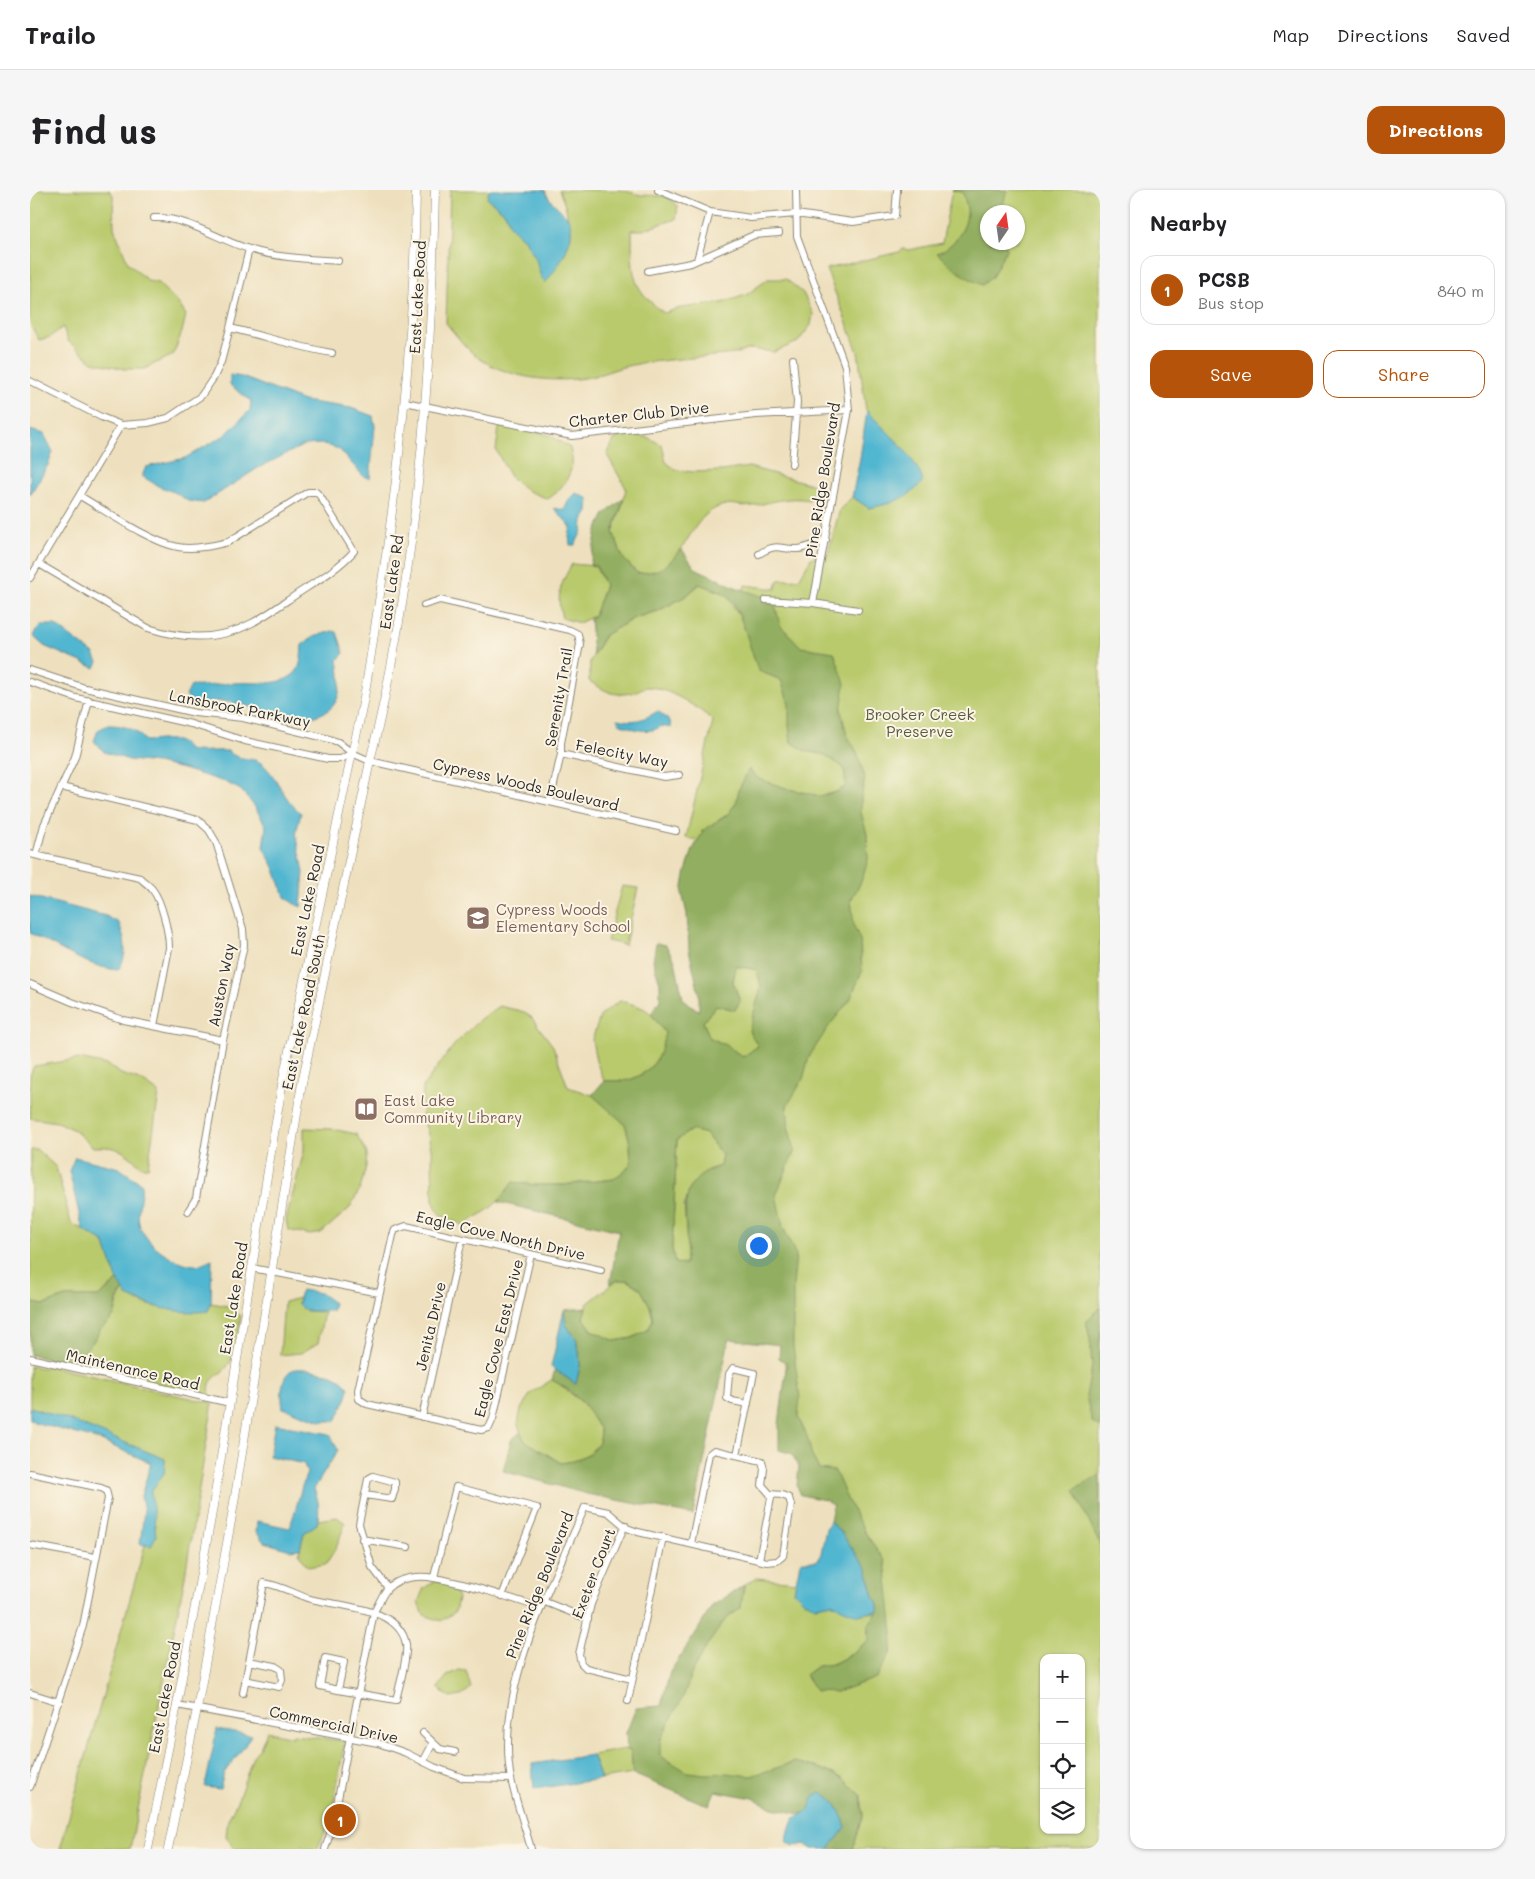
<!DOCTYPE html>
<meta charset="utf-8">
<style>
body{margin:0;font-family:Mali,sans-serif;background:#f6f6f6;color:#202124}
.controls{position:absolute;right:15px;bottom:15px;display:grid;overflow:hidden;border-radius:10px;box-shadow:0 1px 4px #0004}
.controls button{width:45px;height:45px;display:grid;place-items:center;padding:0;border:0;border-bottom:1px solid #e0e0e0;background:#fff;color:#202124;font:25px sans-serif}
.compass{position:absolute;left:950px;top:15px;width:45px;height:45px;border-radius:50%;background:#fff;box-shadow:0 1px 4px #0004;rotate:13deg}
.you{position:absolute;left:728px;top:1055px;width:18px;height:18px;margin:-12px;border:4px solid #fff;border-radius:50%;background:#1a73e8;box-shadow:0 0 0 8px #1a73e833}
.badge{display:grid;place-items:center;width:32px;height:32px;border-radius:50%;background:#b45309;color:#fff;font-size:16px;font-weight:700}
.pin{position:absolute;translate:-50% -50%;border:2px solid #fff;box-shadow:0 1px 5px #0006}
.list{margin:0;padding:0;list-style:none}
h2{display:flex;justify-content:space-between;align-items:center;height:65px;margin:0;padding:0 20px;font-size:21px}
h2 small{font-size:16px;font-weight:400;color:#757577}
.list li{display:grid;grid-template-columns:32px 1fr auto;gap:15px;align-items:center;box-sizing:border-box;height:70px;margin:0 10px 10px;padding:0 10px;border:1px solid #e0e0e0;border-radius:15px}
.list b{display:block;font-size:19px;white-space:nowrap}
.list p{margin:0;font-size:16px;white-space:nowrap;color:#757577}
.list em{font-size:16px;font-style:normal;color:#757577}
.actions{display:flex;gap:10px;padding:15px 20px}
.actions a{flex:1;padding:11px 0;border:1px solid #b45309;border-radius:15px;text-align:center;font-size:18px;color:#b45309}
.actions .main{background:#b45309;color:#fff}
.icon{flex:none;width:28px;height:28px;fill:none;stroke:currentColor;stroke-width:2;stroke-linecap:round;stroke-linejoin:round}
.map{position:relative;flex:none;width:1070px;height:1659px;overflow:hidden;border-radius:15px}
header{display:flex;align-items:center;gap:30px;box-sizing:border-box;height:70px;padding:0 25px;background:#fff;border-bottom:1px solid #e0e0e0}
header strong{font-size:24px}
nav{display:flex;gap:28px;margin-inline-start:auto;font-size:18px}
.intro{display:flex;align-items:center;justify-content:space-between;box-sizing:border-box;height:120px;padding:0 30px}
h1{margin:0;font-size:35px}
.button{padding:12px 22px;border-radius:15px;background:#b45309;color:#fff;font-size:18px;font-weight:700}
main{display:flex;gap:30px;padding:0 30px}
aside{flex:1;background:#fff;border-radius:15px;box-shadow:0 1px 4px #0004}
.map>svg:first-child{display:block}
.green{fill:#b9ca6d;stroke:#727a4c;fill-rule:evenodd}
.forest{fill:#92ae60;stroke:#5e6c46;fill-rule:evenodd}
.water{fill:#51b6d0;stroke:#3e707e}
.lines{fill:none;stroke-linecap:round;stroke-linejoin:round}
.minor-casing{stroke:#8c8674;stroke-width:8}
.major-casing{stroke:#8c8674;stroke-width:9}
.minor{stroke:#fff;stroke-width:6}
.major{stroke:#fff;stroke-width:8}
.labels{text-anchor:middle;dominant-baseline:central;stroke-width:4;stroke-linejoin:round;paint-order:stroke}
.street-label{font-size:15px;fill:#2b2b2b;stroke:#fcf5e5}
.park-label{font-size:15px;fill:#565b3f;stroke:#fcf5e5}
.education-label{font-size:15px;fill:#785e54;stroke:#fcf5e5;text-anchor:start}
</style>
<header>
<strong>Trailo</strong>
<nav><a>Map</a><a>Directions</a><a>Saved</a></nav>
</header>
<div class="intro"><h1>Find us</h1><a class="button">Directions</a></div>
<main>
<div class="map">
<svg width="1070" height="1659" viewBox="0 0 1070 1659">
<rect width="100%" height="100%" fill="#fcf5e5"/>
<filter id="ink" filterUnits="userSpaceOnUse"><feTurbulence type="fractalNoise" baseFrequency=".02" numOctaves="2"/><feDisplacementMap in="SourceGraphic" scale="10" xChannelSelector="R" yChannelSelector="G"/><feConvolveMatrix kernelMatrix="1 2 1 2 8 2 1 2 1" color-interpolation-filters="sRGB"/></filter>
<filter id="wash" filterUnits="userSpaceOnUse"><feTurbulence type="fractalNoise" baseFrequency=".0096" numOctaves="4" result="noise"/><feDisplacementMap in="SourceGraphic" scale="20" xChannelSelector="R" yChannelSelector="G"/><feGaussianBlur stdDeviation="1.12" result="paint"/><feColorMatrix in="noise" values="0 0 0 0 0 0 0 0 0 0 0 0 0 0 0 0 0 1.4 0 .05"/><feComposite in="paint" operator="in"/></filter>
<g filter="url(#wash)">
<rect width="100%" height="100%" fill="#eee0be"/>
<path class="green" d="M0 0H79L83 5 84 38 98 73 118 91 128 93 149 114 156 125 152 142 143 165 114 179H95L63 172 38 151 33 137 20 147 9 150 0 134Z
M420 0H459L457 8 476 24 480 36 495 50 506 69 511 87 541 47 536 18 529 0H591L611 5 634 6 640 9 648 16 646 29 613 40H602C603 82 598 96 634 123L650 118 691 113 716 105 738 89H756L773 103 783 124 781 135 768 152 744 162 720 159 704 164C670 168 635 169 602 175 585 178 570 186 554 188 521 193 482 188 453 171 439 163 427 146 416 133Z
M922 0H1070V1659H823L833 1626 831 1605C820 1595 811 1586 796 1581L759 1616 624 1582C627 1569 628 1554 634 1542L647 1492 702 1418H711L714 1395 726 1388 766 1392 764 1401 786 1416 800 1413 841 1423 848 1421 838 1436V1451C828 1459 817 1468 804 1473 793 1477 790 1474 779 1482L859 1464 856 1381 776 1264 759 1209 729 966 782 676 656 648 683 531C670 518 635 496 616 497 611 498 606 502 601 503 581 507 575 500 559 491L560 471 575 445 604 428 628 421 656 406 670 394 696 404 708 424 715 395 746 399 748 390 769 389 781 368 784 367 785 362 798 363 810 319 822 307 839 318 861 313 884 274 869 254 836 220 828 162 796 79 869 62 873 59 879 60 912 53ZM958 22H988V52H958ZM1014 1468H1051V1640H1014Z
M476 235 520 245 540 258C541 263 543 270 542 275 540 288 529 302 518 309L498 301 480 287 466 260 469 238Z
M597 243 619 248 632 255 636 272 646 280 664 282 692 281 719 277 781 294 787 300 779 310C759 306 743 312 723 316 708 318 703 310 686 318 659 330 653 376 623 383 618 384 612 383 607 383L593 368 583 342 592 317 596 298 577 265 584 250Z
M542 374 565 376 575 395 564 426 549 433 532 428C526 404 530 395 542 374Z
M592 696 608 698 595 755 577 751Z
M706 776 728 780 731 797 728 815 722 827 728 856 713 867 696 855 680 848 673 832 686 815 705 820 710 811 703 792Z
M590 811C616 817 621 820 636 843 631 864 625 880 602 889 594 892 582 890 574 891L566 871 562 850 571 824Z
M469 816 491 821 501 827 523 856 538 897 565 906 595 934 600 953 601 975 584 989 533 995H504L483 992C470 1014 456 1022 433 1035L410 1025 403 1011 402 964 397 940 392 928 393 896 425 854 450 829Z
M49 869 77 875 91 884 112 891 129 903 118 977H112C92 960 90 956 63 957L44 940 27 932 0 928V885L4 876Z
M274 938 303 939 326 944 337 963 336 977 330 999 319 1019 291 1043 280 1045 258 1040 256 1030 274 961Z
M661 940 676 944 692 965 690 976 677 980 654 1015 657 1057 655 1074H645L642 1059 647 950Z
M1 960H7L26 977 41 1033 74 1052 88 1091 68 1107H35L13 1115 0 1112Z
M587 1090H597L610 1098 620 1116 623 1129 618 1140 602 1148 585 1151 563 1141 553 1127 557 1114Z
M94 1100C106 1121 156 1119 178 1121L181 1113 198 1116 211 1126C208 1144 208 1164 196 1178 186 1189 177 1187 180 1206L32 1172C54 1167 58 1157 70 1140 74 1135 81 1131 84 1126 88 1116 87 1108 94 1100Z
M269 1108 268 1114 275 1121 294 1122 288 1153 271 1163 250 1165 254 1112Z
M0 1176 13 1178 19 1176 182 1213V1218L155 1386 100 1659H30L115 1355 121 1356V1301L134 1283 135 1269 44 1232 0 1217Z
M523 1189 554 1214 570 1240 569 1253 560 1263 544 1271 531 1273 493 1250 488 1234 491 1219 501 1203Z
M307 1327 315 1333 307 1356 296 1374 278 1377 269 1364 274 1343 287 1334 288 1330Z
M406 1391 423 1396 428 1408 425 1422 411 1431 394 1425 388 1412 394 1398Z
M429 1480 436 1481 441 1498 431 1506 420 1508 408 1498 417 1486Z
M237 1541 262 1547 263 1545 315 1551 300 1632 287 1659H276L271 1656 268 1659H204L196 1646 198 1630 209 1607 223 1566 230 1558Z
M595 1559 601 1561 603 1584 571 1589 562 1565Z"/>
<path class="forest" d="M922 0H977L971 22H958V52L975 53 976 60 962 87 952 95C934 87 921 77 907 63 923 57 936 40 937 23 938 17 934 9 933 3Z
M594 308 583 342 593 368 607 383C631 382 637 377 651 358L665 378 705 397 734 407V413L745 414 750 435 771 457 804 462 815 494 811 521 817 545 827 562 835 588 831 608V622L837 644 838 670 831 692 821 710 824 736 830 750 832 781 820 810 799 836 779 867 773 889 757 916 759 940 765 960 746 1005 753 1037 766 1065 763 1096V1156L770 1208 768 1227 777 1246 782 1266 789 1279 805 1281 818 1311 834 1341 855 1371 863 1443 861 1462 846 1488 807 1502 786 1501 775 1485 787 1476 803 1474 820 1465 838 1451V1436L848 1421V1414L844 1407 837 1379 812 1344 800 1331 803 1315 795 1310 771 1305 767 1296 769 1277 762 1264 749 1260V1234L757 1173 749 1168 750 1155 699 1149 663 1325 557 1304 473 1281 481 1250 491 1242 494 1250 531 1273 544 1271 560 1263 569 1253 570 1240 554 1214 536 1198 522 1190 525 1180 546 1194 550 1176 549 1161 546 1148 536 1136 534 1120 556 1118 553 1128 563 1141 585 1151 602 1148 618 1140 623 1129 620 1116 610 1098 597 1090H587L580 1095 589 1041 468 1012 483 992 504 995H533L584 989 601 975 600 953 595 934 562 905 574 891C582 890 594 892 602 889 625 880 631 864 635 843L621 824 630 810V793L623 771 626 753 636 755 645 771 653 809 669 821V804L659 760 657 724 652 703 655 685 663 659 673 642H671L698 624 706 613 709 599 719 579 729 589 759 599 790 606 806 602 816 596 814 578 795 565 775 561 761 552 759 536V514L751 490 729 481C720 463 711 414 695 404 688 399 677 397 669 394L656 406 628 421 604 428 575 445 563 465 560 428 564 426 575 395 566 376 560 375 567 340 575 324ZM706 776 727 780 731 797 719 841 728 856 713 867 696 855 680 848 673 832 686 815 705 820 710 811 703 792ZM661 940 676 944 692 965 690 976C637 994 663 1034 655 1074L645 1073 642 1059 647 950Z
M88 1091 94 1100 88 1107 84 1126 70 1140 63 1152 46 1169 32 1172 0 1165V1112L13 1115 35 1107H68Z
M1070 1118V1237L1062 1232 1056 1206 1062 1176 1060 1149 1056 1132Z
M1070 1285V1355L1044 1300Z
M714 1395 711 1418 695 1430 678 1454 663 1480 653 1507 630 1550V1566L658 1582 675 1584 696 1583 721 1586 765 1572 786 1577 812 1588 831 1605 833 1626 823 1659H799C801 1653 809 1649 811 1643 816 1626 806 1610 791 1603L778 1621 770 1624 743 1618 723 1608 685 1601 679 1616 603 1584 601 1561 597 1560 596 1543 606 1518 631 1516 640 1482 666 1443 682 1416Z"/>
<path class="water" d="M459 0H515C519 12 529 17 537 27 551 45 527 79 515 93L511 87 506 69 495 50 480 36 476 24 457 8Z
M200 185 212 187 274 211 321 218 343 226 345 236 340 288 333 286 309 259 293 254 274 255 228 278 174 313 158 311 146 303 128 296 112 286 116 277 155 268 195 245 220 220 221 211 200 195Z
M837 221C857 242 884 264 893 291 880 309 859 314 839 318L822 307 830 268Z
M0 240 14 244 23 262 18 275 0 305Z
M546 303 559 309 558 322 553 330 552 341 545 355H540L539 346 541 337 524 318 534 320 539 310Z
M11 435H25L64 464 68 472 65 478 14 456 3 446 6 440Z
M302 441 307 442 314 463 308 470C311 488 314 512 295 522 262 540 231 515 198 512 187 510 177 512 167 514L156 506 161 496C176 497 189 494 204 493 222 491 248 498 264 484 272 477 271 465 272 455L283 447Z
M628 521 640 531 641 538 632 536C618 545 603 539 589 533L587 529C605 533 613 530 628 521Z
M78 535C93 535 106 538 115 551 131 551 148 545 158 560 172 563 185 560 198 561 209 572 222 566 231 573 248 586 253 610 271 623L266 643 274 682 271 717 263 713 255 707 244 677 233 657 236 636 225 617 211 600 195 592 153 579 127 573 99 570 74 562 64 551 68 540Z
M0 706 76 726 89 733C95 750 99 764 88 780 57 777 28 757 0 743Z
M45 967 89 978 112 994C111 1007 107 1021 109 1033 113 1053 148 1076 167 1075 171 1074 177 1071 182 1069L181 1113 178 1121C152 1125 121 1117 97 1106L87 1089 74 1052 53 1040 39 981Z
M271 1100 290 1103 304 1113 302 1121H275L268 1114Z
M534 1120 536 1135 546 1148 549 1161 550 1176 546 1194 521 1177Z
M278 1179C293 1182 310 1184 319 1198L317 1207 306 1231H291L253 1218C251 1207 250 1186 262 1180 266 1178 273 1179 278 1179Z
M0 1217 44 1232 135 1269 134 1283 121 1301 126 1346 121 1356 110 1354 114 1321 111 1306 121 1273 69 1250 4 1232 0 1229Z
M245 1234 300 1244 308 1260 284 1299C289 1311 290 1320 287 1334L274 1343 270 1359 260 1360 234 1352 226 1342 227 1331 259 1338C267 1320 269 1301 277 1283L274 1274 239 1266Z
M800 1331 812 1344 837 1379 844 1407 848 1414V1421L828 1425 801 1413 786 1416 774 1411 764 1401 770 1373 773 1371H785L790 1368 796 1339Z
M187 1539 221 1545 214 1557 194 1583 190 1599 175 1597Z
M562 1565 571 1589 504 1599 502 1574Z
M791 1602C805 1609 811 1622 816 1637L799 1659H782L775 1654 764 1656 756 1651 763 1629 778 1621 784 1606Z"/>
</g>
<g filter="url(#ink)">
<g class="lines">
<g class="minor-casing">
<path id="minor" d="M628 0 680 22 721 28 766 24 823 32 865 26 867 0
M766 0 767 46 815 176 819 220 783 413
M124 28C155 26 191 51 219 59 248 68 278 69 308 71
M667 70 680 22
M618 81 661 73 724 45 749 43
M200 138C234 146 267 157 302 163
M0 191 71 227 91 235 118 233 138 228 171 206 184 187 191 172 200 138 219 59
M375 212 542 246 726 225 819 220
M762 274 767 212 763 169
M729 364C748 352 749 360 768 359 777 358 787 353 796 350
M9 374 118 438C152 449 189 451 222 433 237 425 252 414 267 404 287 391 308 379 324 361L290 306 286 302H278L198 352C182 356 164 360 148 357 120 352 76 321 50 306
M0 388 91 235
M736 410 783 413 828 420
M394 415 410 410 540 440 548 444 550 454 531 553V564L520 612
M0 480 55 498 165 523 213 528 299 549 308 552 322 563 340 571 646 641
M0 492 46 508 161 534 215 551 298 569H311L322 563
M531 564 634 587 649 585
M31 597 168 630 179 640 186 652 213 739 214 755 193 850 166 1008 158 1021
M0 664 110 688C114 692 119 695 122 699 132 711 139 743 139 758L124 836
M6 665 14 635 45 567 59 510
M0 794 42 812 93 830 193 850
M501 1064 463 1229 459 1238 451 1240 337 1214 329 1209 328 1200 363 1045 365 1040 376 1036 571 1080
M222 1078 349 1103
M0 1168 200 1213
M392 1227 432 1050
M707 1265 724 1183 703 1178 699 1184 697 1208 702 1211 718 1214
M0 1283 71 1298 76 1300 78 1308 53 1436 0 1597
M335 1305 362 1309 365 1299V1292L343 1286 338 1289 329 1334 342 1377 358 1398
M595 1335 561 1414 549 1464 551 1473 556 1478 602 1489
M332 1349 378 1357
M661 1354 679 1264 684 1260 732 1271 734 1279 732 1295 740 1304 741 1308 729 1370
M0 1355 65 1367
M404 1387 426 1297 507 1318 472 1406
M515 1412 558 1429
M295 1468 314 1472 308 1500 290 1496Z
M215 1490 249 1497 252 1490 251 1480 245 1476 219 1471
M0 1503 29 1512
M213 1503 234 1393C249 1395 263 1403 277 1408 306 1417 369 1415 376 1454 378 1467 369 1497 366 1510L308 1500
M598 1511 633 1347
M147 1515 348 1553 376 1563 404 1577 434 1588 481 1589
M393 1543 410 1559 425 1562
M393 1572 403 1553
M295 1659 303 1635 344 1422C348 1415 352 1405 357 1399 368 1387 390 1385 404 1388 440 1394 477 1407 511 1418
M501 1659C495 1636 486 1613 481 1589 464 1499 521 1398 555 1317L578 1322 597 1338 608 1342 737 1372 747 1371 753 1366 761 1315 759 1308 752 1305 740 1304"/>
</g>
<g class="major-casing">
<path id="major" d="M118 1659 147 1515 181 1328 253 889 322 563C335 513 341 462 349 411 371 274 384 138 386 0
M138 1659 167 1519 201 1331 272 893 340 571C387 385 401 191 405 0"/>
</g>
<use href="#minor" class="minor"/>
<use href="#major" class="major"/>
</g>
</g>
<defs>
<g id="school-square" transform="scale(1.25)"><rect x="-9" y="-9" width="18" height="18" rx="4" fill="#8d6e63" stroke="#fcf5e5"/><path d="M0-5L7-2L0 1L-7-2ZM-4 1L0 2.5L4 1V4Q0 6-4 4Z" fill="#fff"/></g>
<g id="library-square" transform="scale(1.25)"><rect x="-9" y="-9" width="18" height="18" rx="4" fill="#8d6e63" stroke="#fcf5e5"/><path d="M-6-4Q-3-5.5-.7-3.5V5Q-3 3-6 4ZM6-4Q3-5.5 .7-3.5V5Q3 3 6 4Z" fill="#fff"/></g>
</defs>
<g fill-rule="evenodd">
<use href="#school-square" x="448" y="728"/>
<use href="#library-square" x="336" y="919"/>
</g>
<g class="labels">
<g class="street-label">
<text transform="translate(387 107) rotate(-87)">East Lake Road</text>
<text transform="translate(609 224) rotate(-6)">Charter Club Drive</text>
<text transform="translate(792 290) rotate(-81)">Pine Ridge Boulevard</text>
<text transform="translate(361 392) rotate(-82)">East Lake Rd</text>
<text transform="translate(528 507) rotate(-80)">Serenity Trail</text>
<text transform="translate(210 518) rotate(11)">Lansbrook Parkway</text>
<text transform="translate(592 563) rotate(11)">Felecity Way</text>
<text transform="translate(496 594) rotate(13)">Cypress Woods Boulevard</text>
<text transform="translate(277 710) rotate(-78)">East Lake Road</text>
<text transform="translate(191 795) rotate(-79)">Auston Way</text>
<text transform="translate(273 822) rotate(-78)">East Lake Road South</text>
<text transform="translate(471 1045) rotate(13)">Eagle Cove North Drive</text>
<text transform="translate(203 1108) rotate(-81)">East Lake Road</text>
<text transform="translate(400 1136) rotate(-77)">Jenita Drive</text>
<text transform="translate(468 1148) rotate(-76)">Eagle Cove East Drive</text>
<text transform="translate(103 1179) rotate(13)">Maintenance Road</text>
<text transform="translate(563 1383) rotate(-69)">Exeter Court</text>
<text transform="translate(509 1395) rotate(-68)">Pine Ridge Boulevard</text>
<text transform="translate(134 1507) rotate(-79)">East Lake Road</text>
<text transform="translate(304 1534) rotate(12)">Commercial Drive</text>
</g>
<g class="park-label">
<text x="890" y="524">Brooker Creek<tspan x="890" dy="17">Preserve</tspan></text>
</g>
<g class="education-label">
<text x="466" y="719">Cypress Woods<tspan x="466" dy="17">Elementary School</tspan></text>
<text x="354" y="910">East Lake<tspan x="354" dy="17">Community Library</tspan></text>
</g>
</g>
</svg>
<div class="controls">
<button>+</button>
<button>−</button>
<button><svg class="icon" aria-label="locate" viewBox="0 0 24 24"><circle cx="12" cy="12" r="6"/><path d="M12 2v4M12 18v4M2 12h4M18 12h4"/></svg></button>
<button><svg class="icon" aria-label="layers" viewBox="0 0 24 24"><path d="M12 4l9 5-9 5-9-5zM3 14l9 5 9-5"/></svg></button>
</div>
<svg class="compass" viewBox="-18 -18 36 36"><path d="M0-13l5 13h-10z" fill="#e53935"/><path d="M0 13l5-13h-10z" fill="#757577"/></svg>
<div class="you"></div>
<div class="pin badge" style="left:310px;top:1630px">1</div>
</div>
<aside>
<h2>Nearby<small></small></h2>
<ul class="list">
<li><span class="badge">1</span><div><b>PCSB</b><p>Bus stop</p></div><em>840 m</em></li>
</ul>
<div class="actions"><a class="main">Save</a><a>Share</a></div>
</aside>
</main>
